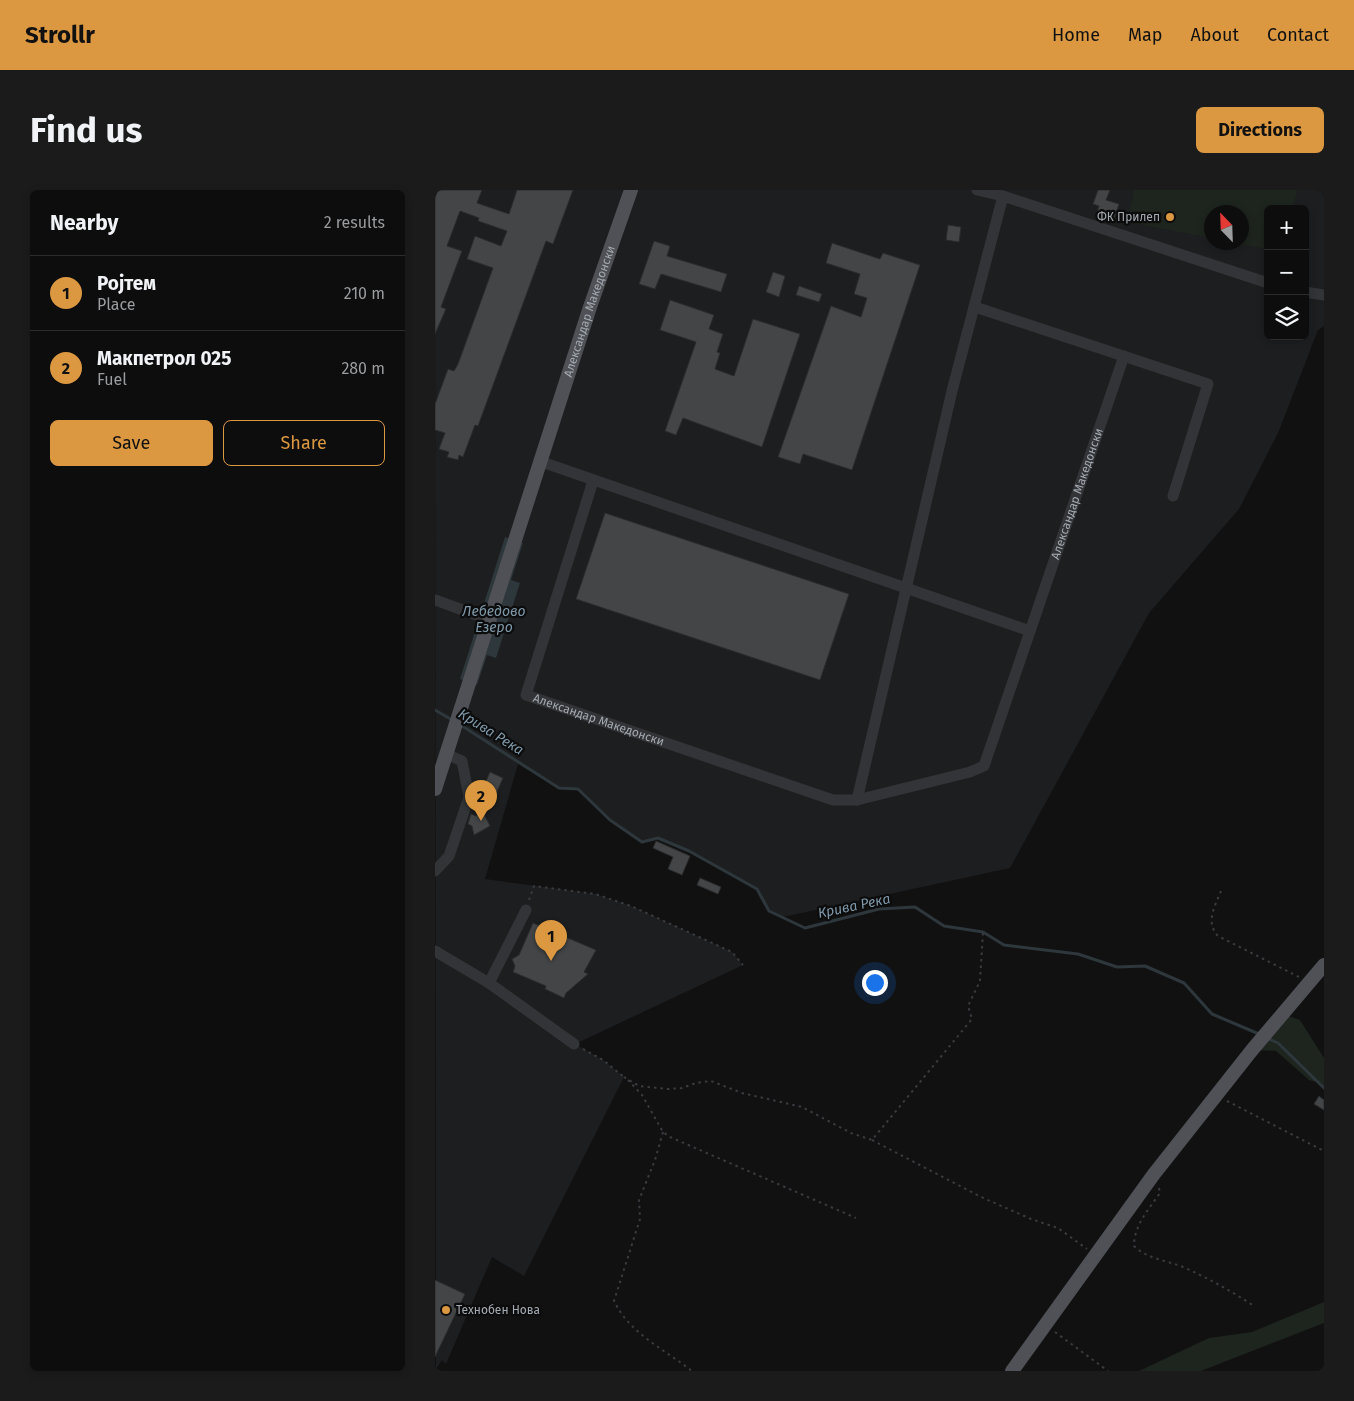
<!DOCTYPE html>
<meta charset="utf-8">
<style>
body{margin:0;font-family:"Fira Sans",sans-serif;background:#1b1b1c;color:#f1f3f6}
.controls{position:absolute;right:15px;top:15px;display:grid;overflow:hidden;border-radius:8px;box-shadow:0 2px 8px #0003}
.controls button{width:45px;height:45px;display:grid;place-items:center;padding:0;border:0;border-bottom:1px solid #2d2d2e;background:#0d0d0e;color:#f1f3f6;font:25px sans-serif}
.compass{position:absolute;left:769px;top:15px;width:45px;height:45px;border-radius:50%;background:#0d0d0e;box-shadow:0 2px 8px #0003;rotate:337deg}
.you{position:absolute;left:439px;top:792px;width:18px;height:18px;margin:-12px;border:4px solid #fff;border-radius:50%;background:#1a73e8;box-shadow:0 0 0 8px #1a73e833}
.badge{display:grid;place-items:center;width:32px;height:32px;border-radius:50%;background:#db9841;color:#111;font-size:16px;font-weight:700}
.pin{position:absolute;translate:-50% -41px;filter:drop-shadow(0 1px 2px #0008)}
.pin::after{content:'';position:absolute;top:26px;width:18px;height:15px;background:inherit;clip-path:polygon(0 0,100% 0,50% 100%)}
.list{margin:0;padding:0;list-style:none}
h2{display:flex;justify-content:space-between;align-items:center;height:65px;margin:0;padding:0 20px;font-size:21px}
h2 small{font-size:16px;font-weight:400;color:#9a9c9e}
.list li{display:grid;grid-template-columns:32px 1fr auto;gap:15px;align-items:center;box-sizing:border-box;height:75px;padding:0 20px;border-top:1px solid #2d2d2e}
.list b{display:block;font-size:19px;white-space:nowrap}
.list p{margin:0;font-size:16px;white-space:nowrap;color:#9a9c9e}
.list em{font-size:16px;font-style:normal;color:#9a9c9e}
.actions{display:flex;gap:10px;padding:15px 20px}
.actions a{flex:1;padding:11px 0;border:1px solid #db9841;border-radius:8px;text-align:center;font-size:18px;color:#db9841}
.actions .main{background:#db9841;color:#111}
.icon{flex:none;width:28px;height:28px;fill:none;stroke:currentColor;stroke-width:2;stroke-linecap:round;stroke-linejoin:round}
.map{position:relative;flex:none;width:889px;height:1181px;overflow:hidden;border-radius:8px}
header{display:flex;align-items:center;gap:30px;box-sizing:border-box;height:70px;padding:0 25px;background:#db9841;color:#111}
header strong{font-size:24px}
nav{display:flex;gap:28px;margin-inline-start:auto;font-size:18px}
.intro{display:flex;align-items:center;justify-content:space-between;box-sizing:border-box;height:120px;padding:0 30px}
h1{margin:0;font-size:35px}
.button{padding:12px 22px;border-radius:8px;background:#db9841;color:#111;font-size:18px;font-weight:700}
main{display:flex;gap:30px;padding:0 30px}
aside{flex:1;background:#0d0d0e;border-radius:8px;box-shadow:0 2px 8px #0003}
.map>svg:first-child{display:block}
.built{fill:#1d1e1f;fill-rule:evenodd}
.green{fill:#1e241e}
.water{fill:#2e373b}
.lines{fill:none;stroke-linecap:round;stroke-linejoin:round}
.stream{stroke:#2e373b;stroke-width:3}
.building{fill:#434547;stroke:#2b2c2e}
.path{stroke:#393b3e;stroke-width:2;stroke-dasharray:2.5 4;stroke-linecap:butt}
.minor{stroke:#333437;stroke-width:11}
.major{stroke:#4f5156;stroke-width:14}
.poi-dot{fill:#db9841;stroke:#0c0c0d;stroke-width:2}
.labels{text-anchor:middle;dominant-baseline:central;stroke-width:4.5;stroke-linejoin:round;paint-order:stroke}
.poi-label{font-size:12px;fill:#a4aab1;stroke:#0c0c0d;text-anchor:end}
.street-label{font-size:12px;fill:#a4aab1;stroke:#0c0c0d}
.water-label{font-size:14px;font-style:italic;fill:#7f99a9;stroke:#0c0c0d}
</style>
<header>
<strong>Strollr</strong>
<nav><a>Home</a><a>Map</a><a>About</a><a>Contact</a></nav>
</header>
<div class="intro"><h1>Find us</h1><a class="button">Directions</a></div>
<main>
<aside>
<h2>Nearby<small>2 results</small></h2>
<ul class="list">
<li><span class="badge">1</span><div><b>Ројтем</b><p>Place</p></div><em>210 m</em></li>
<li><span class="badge">2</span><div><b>Макпетрол 025</b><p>Fuel</p></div><em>280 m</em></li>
</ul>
<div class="actions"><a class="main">Save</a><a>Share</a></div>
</aside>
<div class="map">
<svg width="889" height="1181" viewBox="0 0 889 1181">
<rect width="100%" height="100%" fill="#111112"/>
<path class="built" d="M0 0H889V136L883 140 843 243 804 319 714 423 575 678 348 727 334 721 322 699 254 661 223 648 207 652 175 630 143 599 124 598 83 574 50 689 160 704 196 716 297 762 308 775 140 854 168 870 189 887 89 1086 57 1067 11 1174 7 1170 1 1179ZM833 19H870V146H833ZM776 22H806V52H776Z"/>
<path class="green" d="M699 0H862L858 19H833V59L797 53 806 52V22H776V48L692 32Z
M847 824 865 830 889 868V898L884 893 874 890 841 861 817 860Z
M889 1112V1133L766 1181H704L774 1148 817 1142Z"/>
<path class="water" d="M70 347 88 353 76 390 85 393 61 468 52 465 42 495 25 489Z"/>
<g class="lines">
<path class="stream" d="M0 520 19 531
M24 534 124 598 143 599 175 630 207 652 223 648 254 661 322 699 334 721 370 738 444 719 480 717 509 736 548 742 569 755 643 764 682 777 710 776 749 793 777 824 824 844
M832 848 843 853 889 898"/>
</g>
<path class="building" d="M3 0H47L42 13 74 24 82 0H138L118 54 111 51 43 236 40 235 28 267 24 265 23 270 12 267 14 262 4 259 10 243 0 240V214L13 179 19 181 23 174 58 78 32 69 40 46 66 56 72 41 43 31 44 28 25 21 12 56 27 61 6 117 11 119 0 144V8Z
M663 0H675L671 10 684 14 679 29 662 23 664 16 658 14Z
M513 35 526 37 524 52 511 50Z
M219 51 235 56 232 66 292 84 286 102 226 84 220 99 204 94Z
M397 53 445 69 448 63 485 75 417 280 368 264 365 274 343 267 396 116 426 127 432 108 419 104 425 84 391 73Z
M338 82 350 86 344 107 331 102Z
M364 96 387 104 384 112 361 105Z
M235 110 279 125 274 139 288 144 282 162 285 163 280 179 299 186 318 129 365 144 327 257 248 228 241 245 230 241 261 152 225 140Z
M170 323 414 404 385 490 141 409Z
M55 582 68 588 57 613 44 607Z
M48 622 55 636 39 645 37 636 33 634 36 624 41 626Z
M221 651 255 666 247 685 233 679 238 667 218 658Z
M265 688 286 697 283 704 262 695Z
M98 733 161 760 149 782 153 784 131 803 129 808 110 799 111 796 78 782 80 776 77 769 84 765Z
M884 906 889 910V920L879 914Z
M0 1090 30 1104 0 1167Z"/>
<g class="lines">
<path class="path" d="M786 701C780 716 770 732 783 746L864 787
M94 710 99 696 160 704 196 716 297 762 308 775
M148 859 168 870 189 887
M189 887 204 896 233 899 247 898 261 893 276 891 307 903 367 917 416 943 437 950 537 829 533 816 545 791 548 742
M193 890 207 905 228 942 235 947 421 1028
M792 911 889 961
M228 942 220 970 204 1010 205 1029 179 1111C195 1144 229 1159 257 1181
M437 950 546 1007 596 1029 623 1038 652 1059
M724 998 725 1003C714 1019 699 1035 699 1056 712 1069 731 1070 748 1077 773 1088 796 1101 819 1116
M620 1142 673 1181"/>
<g class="minor">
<path d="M542 0 568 6 833 93"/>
<path d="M870 102 889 105"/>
<path d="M540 117 773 194 738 306"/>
<path d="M107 272 595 441"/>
<path id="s1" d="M158 291 91 505 398 610H422L535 582 549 576 689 166"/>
<path d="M0 410 55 430"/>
<path d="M422 610 517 201 568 6"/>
<path d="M0 681 14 666 34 607 27 571 11 564"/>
<path d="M0 761 54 793 139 854"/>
<path d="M54 793 91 720"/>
</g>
<g class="major">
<path id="s2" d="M0 599 155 117 196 0"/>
<path d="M577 1181 719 984 817 860 889 775"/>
</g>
</g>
<g class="poi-dot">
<circle cx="735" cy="27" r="5"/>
<circle cx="11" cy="1120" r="5"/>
</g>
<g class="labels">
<g class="poi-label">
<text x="725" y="27">ФК Прилеп</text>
<text x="21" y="1120" text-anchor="start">Технобен Нова</text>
</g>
<g class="street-label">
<text stroke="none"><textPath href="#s2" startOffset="502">Александар Македонски</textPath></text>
<text stroke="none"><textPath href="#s1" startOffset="992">Александар Македонски</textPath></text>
<text stroke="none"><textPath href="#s1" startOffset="301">Александар Македонски</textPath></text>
</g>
<g class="water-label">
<text x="59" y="421">Лебедово<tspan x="59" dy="16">Езеро</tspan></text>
<text transform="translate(56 542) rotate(32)">Крива Река</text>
<text transform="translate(419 716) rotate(-12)">Крива Река</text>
</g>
</g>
</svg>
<div class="controls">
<button>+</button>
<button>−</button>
<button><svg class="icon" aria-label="layers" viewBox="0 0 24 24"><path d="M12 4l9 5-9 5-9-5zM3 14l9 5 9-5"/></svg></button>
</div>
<svg class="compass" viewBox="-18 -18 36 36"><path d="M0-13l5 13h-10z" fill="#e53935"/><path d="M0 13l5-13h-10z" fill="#9a9c9e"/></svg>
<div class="you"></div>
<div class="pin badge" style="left:116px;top:771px">1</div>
<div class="pin badge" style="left:46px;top:631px">2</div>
</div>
</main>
